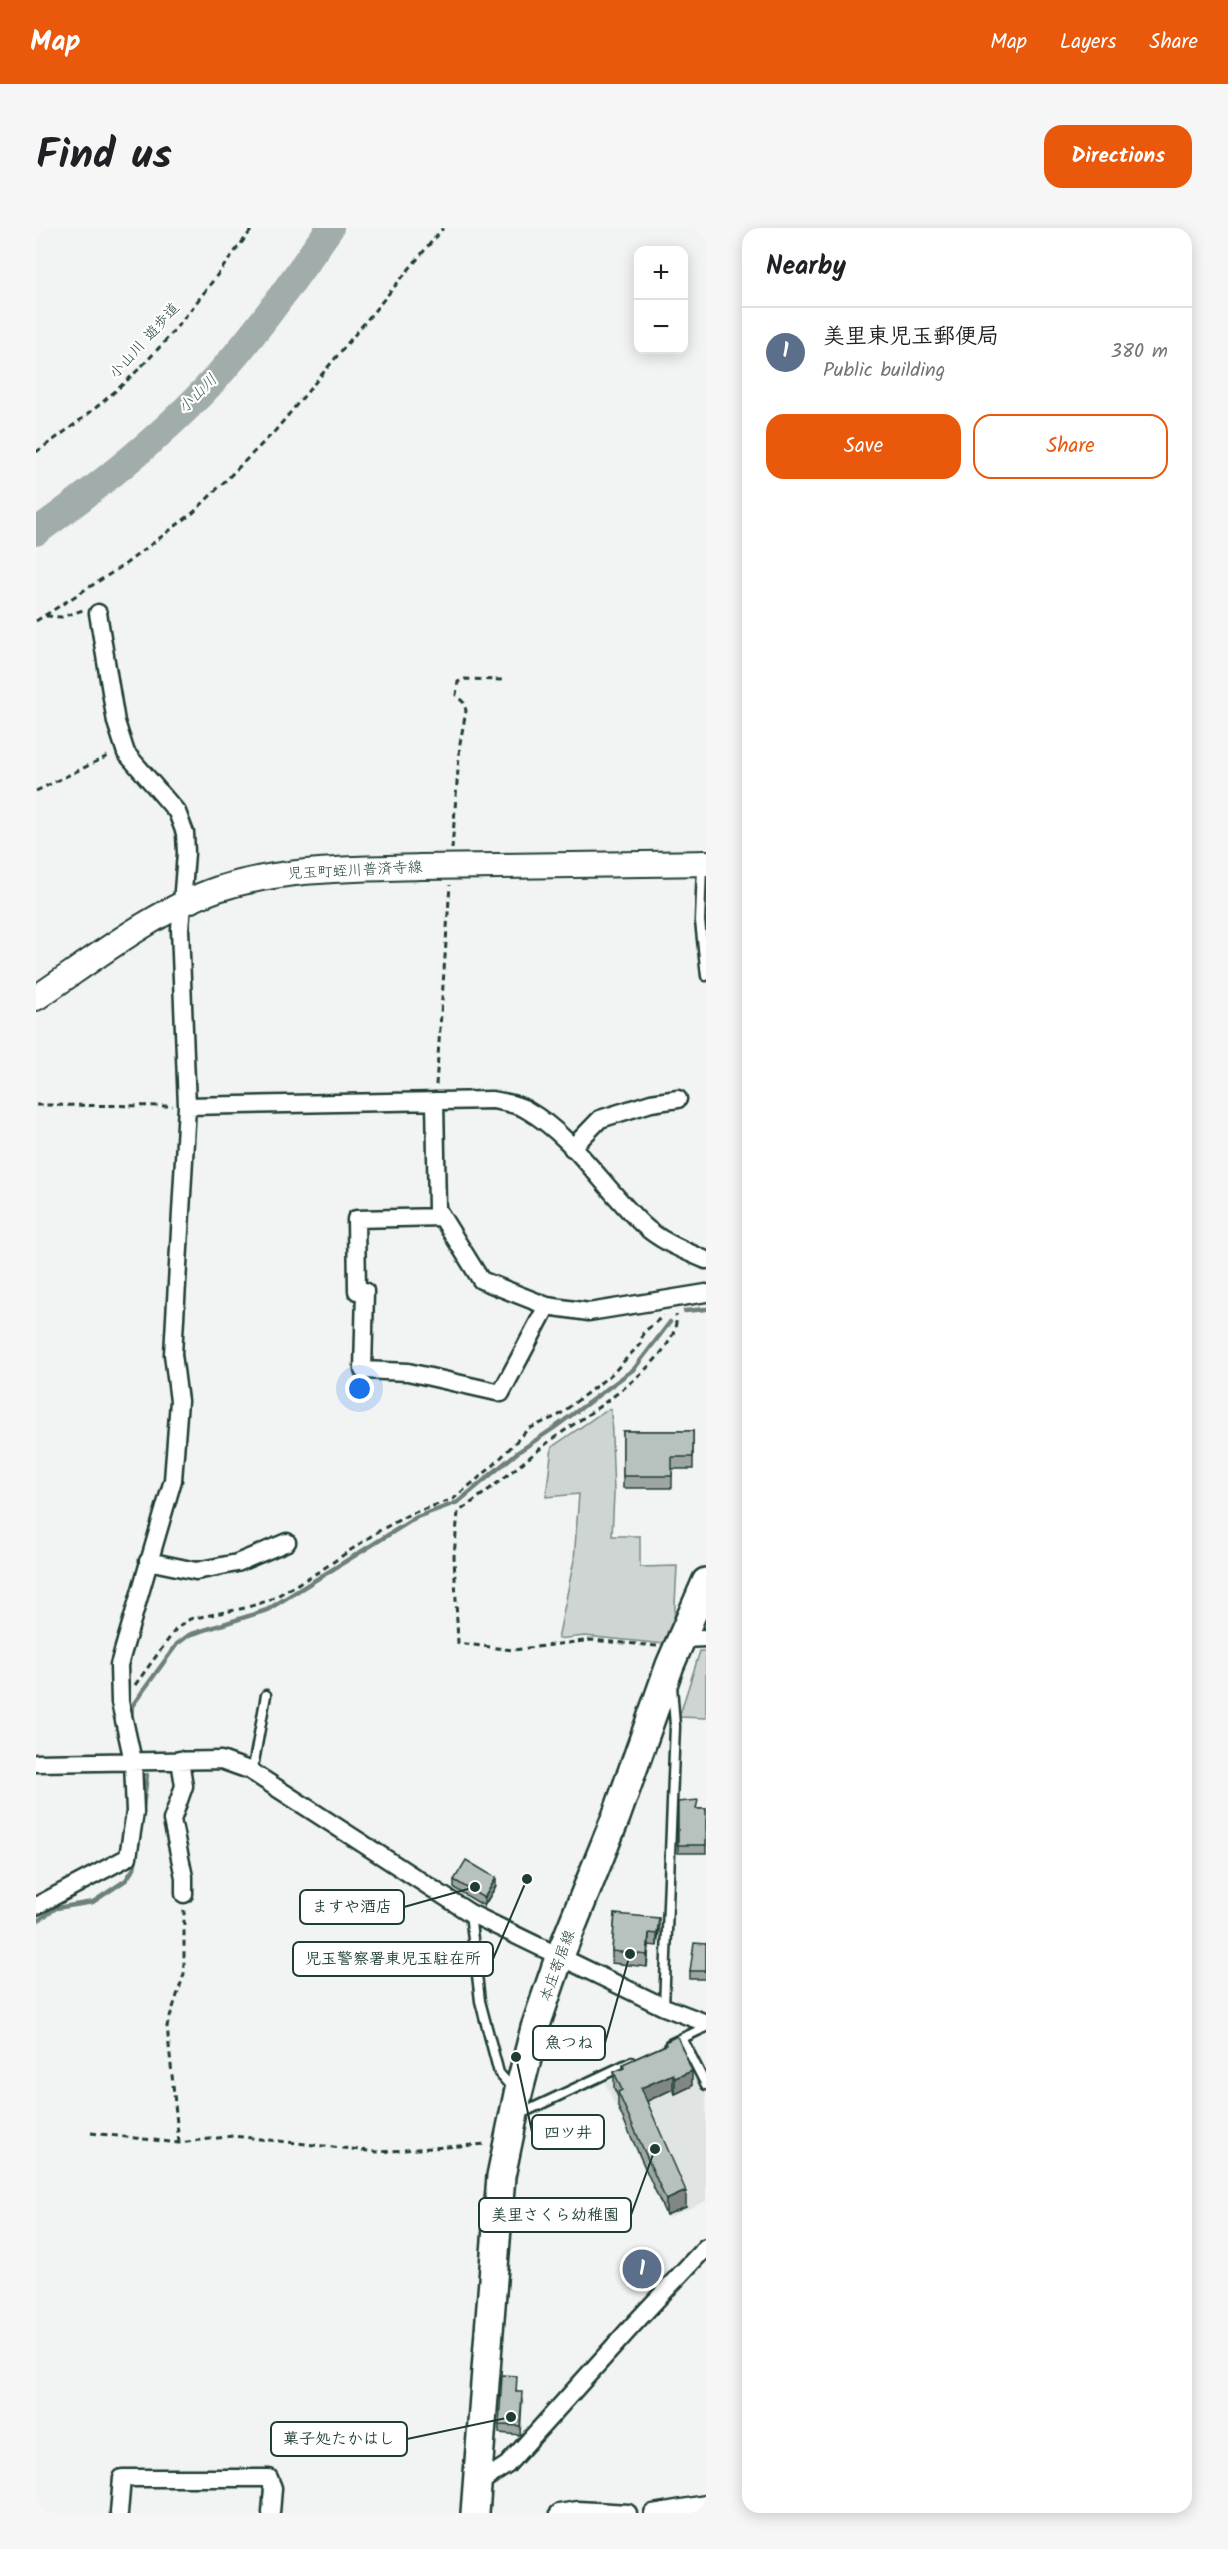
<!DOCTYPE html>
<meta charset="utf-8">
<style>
body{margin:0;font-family:Kalam,"Klee One",sans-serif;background:#f6f6f6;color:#202124}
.controls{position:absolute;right:18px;top:18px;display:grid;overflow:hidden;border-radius:12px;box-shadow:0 3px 15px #0003}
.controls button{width:54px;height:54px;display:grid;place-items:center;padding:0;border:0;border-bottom:2px solid #e0e0e0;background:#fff;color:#202124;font:30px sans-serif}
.you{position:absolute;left:324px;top:1161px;width:21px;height:21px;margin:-15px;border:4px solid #fff;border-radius:50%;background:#1a73e8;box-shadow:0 0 0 9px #1a73e833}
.badge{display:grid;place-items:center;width:39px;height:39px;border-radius:50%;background:#ea580c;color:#fff;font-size:20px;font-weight:700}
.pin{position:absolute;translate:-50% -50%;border:3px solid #fff;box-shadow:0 2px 6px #0006}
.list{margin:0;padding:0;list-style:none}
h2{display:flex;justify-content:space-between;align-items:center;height:78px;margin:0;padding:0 24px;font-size:26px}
h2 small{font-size:20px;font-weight:400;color:#757577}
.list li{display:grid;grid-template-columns:39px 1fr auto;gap:18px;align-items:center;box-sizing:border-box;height:90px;padding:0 24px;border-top:2px solid #e0e0e0}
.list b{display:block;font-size:22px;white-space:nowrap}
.list p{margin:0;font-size:20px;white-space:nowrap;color:#757577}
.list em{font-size:20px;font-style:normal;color:#757577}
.actions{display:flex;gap:12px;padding:18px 24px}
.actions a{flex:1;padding:14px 0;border:2px solid #ea580c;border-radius:18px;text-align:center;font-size:21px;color:#ea580c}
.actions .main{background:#ea580c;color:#fff}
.map{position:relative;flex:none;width:670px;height:2285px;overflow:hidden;border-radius:18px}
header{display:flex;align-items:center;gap:36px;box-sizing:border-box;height:84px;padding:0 30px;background:#ea580c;color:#fff}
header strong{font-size:28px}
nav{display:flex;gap:33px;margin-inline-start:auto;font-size:21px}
.intro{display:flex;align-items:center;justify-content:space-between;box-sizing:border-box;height:144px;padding:0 36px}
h1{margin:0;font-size:42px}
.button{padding:15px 27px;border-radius:18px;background:#ea580c;color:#fff;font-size:21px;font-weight:700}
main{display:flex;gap:36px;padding:0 36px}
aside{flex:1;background:#fff;border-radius:18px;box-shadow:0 3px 15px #0003}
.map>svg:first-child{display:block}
.built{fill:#e0e4e3}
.green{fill:#ced5d3;stroke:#768984;stroke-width:1.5}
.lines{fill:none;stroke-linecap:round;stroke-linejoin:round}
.stream{stroke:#6d807b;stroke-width:4.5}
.river{stroke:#a1adaa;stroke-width:28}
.lane-casing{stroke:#1f3d34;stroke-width:13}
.street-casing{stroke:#1f3d34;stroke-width:21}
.secondary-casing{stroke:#1f3d34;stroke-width:28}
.primary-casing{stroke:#1f3d34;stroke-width:32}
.path{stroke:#1f3d34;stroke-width:3;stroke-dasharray:6 4.5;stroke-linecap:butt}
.lane{stroke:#fff;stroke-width:8}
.street{stroke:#fff;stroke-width:16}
.secondary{stroke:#fff;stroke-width:24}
.primary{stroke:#fff;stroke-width:27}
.wall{fill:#9da6a3;stroke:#1f3d34;stroke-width:1.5}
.shaded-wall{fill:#808784;stroke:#1f3d34;stroke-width:1.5}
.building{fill:#b7c1bd;stroke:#1f3d34;stroke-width:1.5}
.labels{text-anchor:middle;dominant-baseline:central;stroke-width:4.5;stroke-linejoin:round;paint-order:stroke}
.street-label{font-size:15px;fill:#1f3d34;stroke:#fff}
.water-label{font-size:16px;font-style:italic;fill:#465f57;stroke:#fff}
.leader{fill:none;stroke:#1f3d34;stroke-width:2}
.callout-dot{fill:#1f3d34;stroke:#fff;stroke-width:2}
.callout{fill:#fff;stroke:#1f3d34;stroke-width:2}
.callout-label{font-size:16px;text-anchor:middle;font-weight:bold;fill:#1f3d34}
</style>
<header>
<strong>Map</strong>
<nav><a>Map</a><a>Layers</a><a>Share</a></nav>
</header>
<div class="intro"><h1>Find us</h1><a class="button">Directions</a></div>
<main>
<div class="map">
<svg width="670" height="2285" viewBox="0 0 670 2285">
<rect width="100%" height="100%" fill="#f2f3f3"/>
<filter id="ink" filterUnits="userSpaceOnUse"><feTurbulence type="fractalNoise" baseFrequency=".0167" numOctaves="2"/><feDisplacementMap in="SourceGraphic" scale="12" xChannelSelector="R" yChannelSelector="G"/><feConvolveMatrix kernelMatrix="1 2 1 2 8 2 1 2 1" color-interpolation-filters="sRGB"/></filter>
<g filter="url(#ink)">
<path class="built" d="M641 1823 670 1866V1973L631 1990 569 1855Z"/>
<path class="green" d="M575 1181 578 1266 576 1308H604V1339L641 1338 638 1396 629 1416 549 1408 522 1411 538 1332 543 1266 510 1269 516 1219 567 1184Z
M664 1423H670V1490L643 1489Z"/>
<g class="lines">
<path class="stream" d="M649 1083 670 1081
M95 1493 96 1478 141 1416 153 1407 231 1382 381 1289 422 1274 482 1224 518 1200 598 1141 634 1094
M104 1603 111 1547
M0 1694 20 1680 57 1674 90 1652 98 1640 100 1629"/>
<path class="river" d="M0 304C54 265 115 217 162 169 212 118 253 58 294 0"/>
<g class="lane-casing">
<path id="lane" d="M666 638 664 693 670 748
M213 1542 218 1534 230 1467
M434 1685 444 1773 463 1845 478 1862
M628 1779 639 1498 636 1458
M646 1810 670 1857
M634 1816 670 1799
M482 1887 595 1834"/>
</g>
<g class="street-casing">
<path id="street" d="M399 873 401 981 445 1052 511 1078 553 1084 670 1065
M151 878 456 872C467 874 482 876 491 882 538 909 567 959 606 996 624 1013 647 1022 670 1032
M536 920 564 891 615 875 642 871
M406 989 320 991 321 1063H329L327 1142 372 1144 465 1165 511 1078
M112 1333 160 1343 201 1335 251 1314
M646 1411 670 1410
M144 1532 148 1558 136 1592 148 1649V1666
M0 1535 185 1532 213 1542 434 1685 628 1779 670 1795
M0 1678 92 1629 99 1584 97 1533 84 1474 83 1437 137 1252 143 1173 137 1126 151 878 144 701 150 625 149 605 141 584 90 525 80 494 62 385
M443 2255 471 2237 597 2097 670 2019
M83 2285 86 2250H233L237 2260 235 2285
M523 2285 542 2282 592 2285
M617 2285 670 2276"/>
</g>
<g class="secondary-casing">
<path id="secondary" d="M0 770C55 733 120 682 182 661 248 640 316 641 384 639 480 637 575 637 670 635"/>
</g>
<g class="primary-casing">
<path id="primary" d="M439 2285 465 1948 482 1866 499 1800 523 1730 580 1589 634 1437 670 1354"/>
</g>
<path class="path" d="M0 224C47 192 92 156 129 113 160 77 188 37 217 0
M10 388 26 389 47 382
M0 393 88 337 158 284 239 203 407 0
M0 563 74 527
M416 621 424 515 430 483 428 475 420 467 422 454 429 451 468 452
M400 857 414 657
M0 877 137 878
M621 1418 555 1412 477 1422 422 1415 418 1328 422 1284C453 1263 481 1239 510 1216 542 1191 646 1132 640 1087
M99 1457 140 1401 154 1391 209 1380 234 1372 284 1343 341 1304 374 1286 417 1271 457 1238 492 1201 523 1187 577 1145 605 1115 607 1105 627 1088
M55 1905 143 1915 197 1908 342 1924 450 1916
M143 1915 131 1798 148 1746V1682"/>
<use href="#lane" class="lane"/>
<use href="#street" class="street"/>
<use href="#secondary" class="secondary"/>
<use href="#primary" class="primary"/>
</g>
<path class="wall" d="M587 1203H657V1241H636V1260H587Z
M642 1574 662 1581H670V1625H642Z
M418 1652 460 1658 448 1678 418 1660Z
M579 1686 623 1702 621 1718 613 1717 611 1739 576 1735V1723Z
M670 1716V1751H654V1743Z
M629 1814 656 1858 639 1866 637 1861 611 1873 650 1979 630 1987 582 1879V1869L578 1860V1844L587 1840V1836L629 1817Z
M481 2164 486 2172 484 2207 463 2205V2197Z"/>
<path class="shaded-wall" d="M460 1650V1658L448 1678V1670Z
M623 1690V1702L621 1718V1706Z
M613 1705V1717L611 1739V1727Z
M656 1843V1858L639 1866V1850Z
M637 1846V1861L605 1876V1860Z
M650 1963V1979L630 1987V1972Z"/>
<path class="building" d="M587 1203H657V1229H636V1248H587Z
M662 1572 660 1581H670V1617H642V1574Z
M430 1632 460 1650 448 1670 418 1652Z
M579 1686 623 1690 621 1706 613 1705 611 1727 576 1723Z
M658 1715 670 1716V1743H654Z
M641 1808 656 1843 639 1850 637 1846 605 1860 650 1963 630 1972 582 1864 586 1862 578 1844 588 1840 587 1836 630 1817 629 1814Z
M466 2147 481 2148 480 2164H486L484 2198 463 2197Z"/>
</g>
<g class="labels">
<g class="street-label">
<text transform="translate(109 113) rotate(-48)">小山川 遊歩道</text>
<text transform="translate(319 643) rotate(-3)">児玉町蛭川普済寺線</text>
<text transform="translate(522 1738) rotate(-70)">本庄寄居線</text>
</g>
<g class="water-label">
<text transform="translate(162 166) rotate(-45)">小山川</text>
</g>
</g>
<path class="leader" d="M439 1659L368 1679M491 1651L457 1731M594 1726L569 1815M480 1829L496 1904M619 1921L595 1987M475 2189L371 2211"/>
<g class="callout-dot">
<circle cx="439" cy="1659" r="6"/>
<circle cx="491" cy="1651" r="6"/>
<circle cx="594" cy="1726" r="6"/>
<circle cx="480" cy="1829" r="6"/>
<circle cx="619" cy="1921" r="6"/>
<circle cx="475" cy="2189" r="6"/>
</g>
<g class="callout">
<rect x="264" y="1662" width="104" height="34" rx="6"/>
<rect x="257" y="1714" width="200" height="34" rx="6"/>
<rect x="497" y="1798" width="72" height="34" rx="6"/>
<rect x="496" y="1887" width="72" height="34" rx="6"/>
<rect x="443" y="1970" width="152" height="34" rx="6"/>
<rect x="235" y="2194" width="136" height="34" rx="6"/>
</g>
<g class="callout-label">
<text x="316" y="1684">ますや酒店</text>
<text x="357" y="1736">児玉警察署東児玉駐在所</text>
<text x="533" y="1820">魚つね</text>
<text x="532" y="1910">四ツ井</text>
<text x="519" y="1992">美里さくら幼稚園</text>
<text x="303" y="2216">菓子処たかはし</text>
</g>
</svg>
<div class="controls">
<button>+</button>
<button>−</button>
</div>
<div class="you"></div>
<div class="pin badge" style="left:606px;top:2041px;background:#5c6f8a">1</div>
</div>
<aside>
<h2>Nearby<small></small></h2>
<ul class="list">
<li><span class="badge" style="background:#5c6f8a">1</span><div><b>美里東児玉郵便局</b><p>Public building</p></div><em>380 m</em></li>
</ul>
<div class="actions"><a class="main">Save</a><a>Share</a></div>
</aside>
</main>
